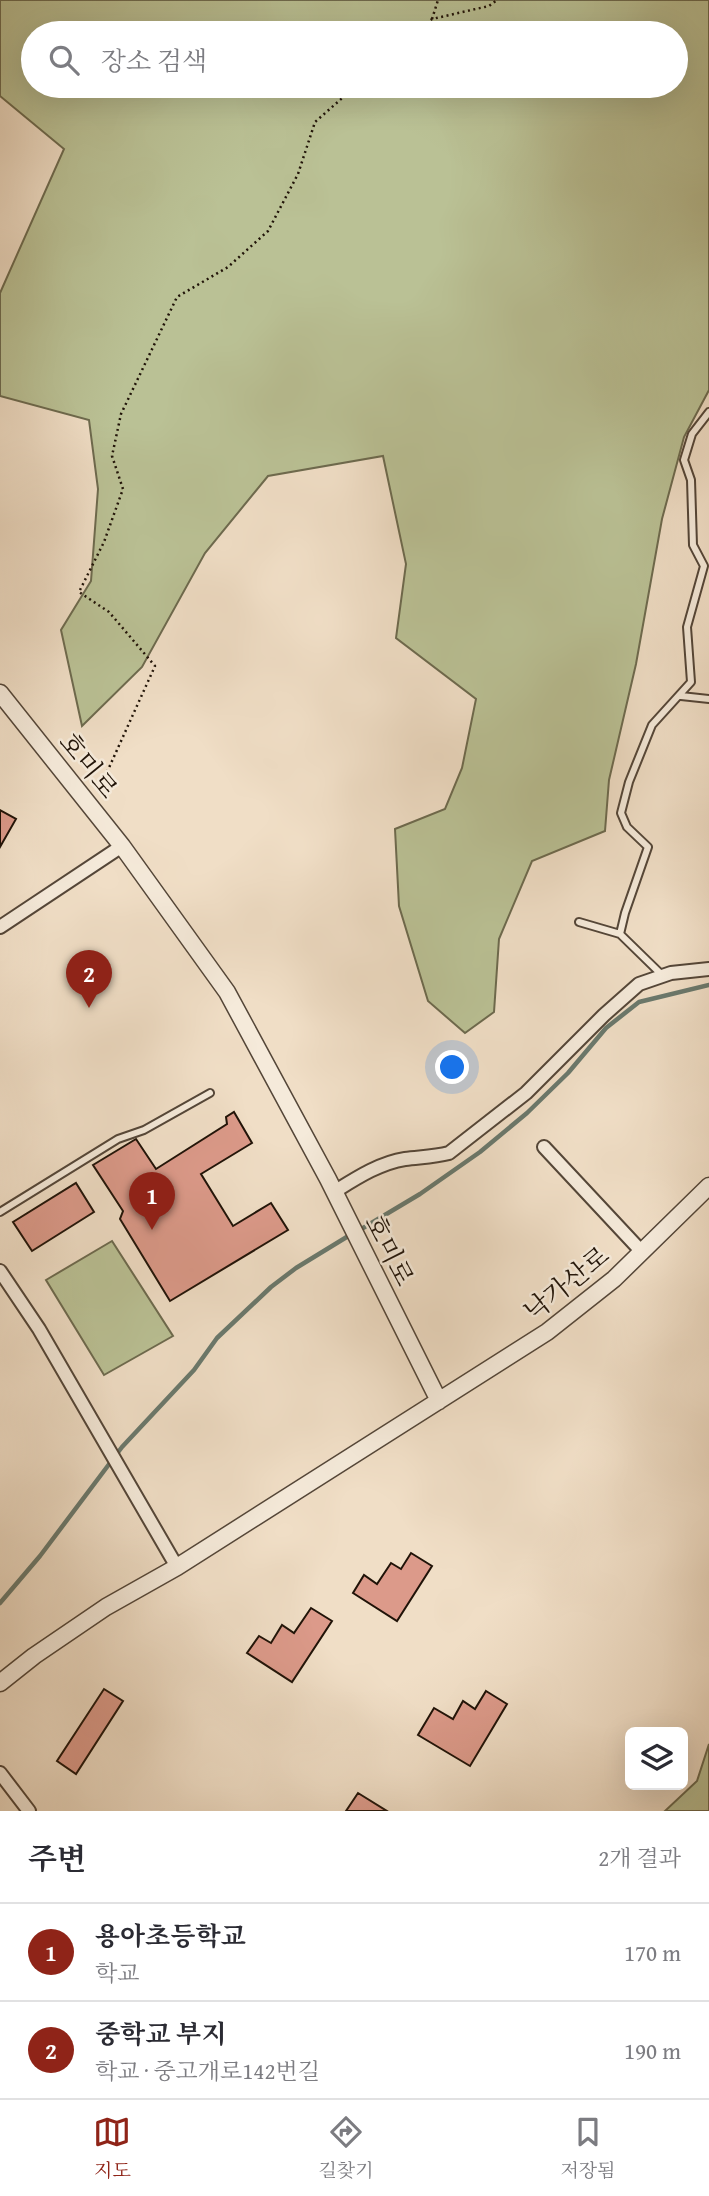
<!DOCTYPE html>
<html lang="ko">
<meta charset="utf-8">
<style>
body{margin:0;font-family:"Gentium Book Plus","Noto Serif KR",serif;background:#f7f7f7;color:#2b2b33}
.controls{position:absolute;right:21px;bottom:21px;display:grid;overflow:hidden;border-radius:10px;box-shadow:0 7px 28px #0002}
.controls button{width:63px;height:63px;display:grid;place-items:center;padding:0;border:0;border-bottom:2px solid #e1e1e2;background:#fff;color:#2b2b33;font:35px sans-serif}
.you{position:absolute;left:453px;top:1068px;width:24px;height:24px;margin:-18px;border:5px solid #fff;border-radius:50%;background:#1a73e8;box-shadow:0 0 0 10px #1a73e833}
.badge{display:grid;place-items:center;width:46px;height:46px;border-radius:50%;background:#8f2418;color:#fff;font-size:23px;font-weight:700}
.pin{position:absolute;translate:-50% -58px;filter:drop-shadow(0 2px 4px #0008)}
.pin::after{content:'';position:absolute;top:37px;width:24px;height:21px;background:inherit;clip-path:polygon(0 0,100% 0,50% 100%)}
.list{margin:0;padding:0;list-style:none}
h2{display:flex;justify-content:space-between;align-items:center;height:91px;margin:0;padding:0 28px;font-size:30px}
h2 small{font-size:23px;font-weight:400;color:#7c7c81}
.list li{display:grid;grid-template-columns:46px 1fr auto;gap:21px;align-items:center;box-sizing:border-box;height:98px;padding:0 28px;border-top:2px solid #e1e1e2}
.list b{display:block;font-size:26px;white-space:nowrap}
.list p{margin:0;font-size:23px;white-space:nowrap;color:#7c7c81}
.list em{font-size:23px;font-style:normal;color:#7c7c81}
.icon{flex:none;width:38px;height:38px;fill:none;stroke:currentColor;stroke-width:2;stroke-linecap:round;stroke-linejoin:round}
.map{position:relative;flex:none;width:709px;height:1811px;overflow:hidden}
.search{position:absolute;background:#fff;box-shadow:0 7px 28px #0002;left:21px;right:21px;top:21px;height:77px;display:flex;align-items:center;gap:18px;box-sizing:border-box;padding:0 24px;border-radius:38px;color:#7c7c81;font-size:26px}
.sheet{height:287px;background:#fff}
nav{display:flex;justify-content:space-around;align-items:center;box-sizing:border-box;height:98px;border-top:2px solid #e1e1e2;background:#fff;font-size:19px;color:#7c7c81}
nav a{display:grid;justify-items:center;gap:4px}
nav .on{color:#8f2418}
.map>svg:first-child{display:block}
.green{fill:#bac195;stroke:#6d6a4e;stroke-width:2;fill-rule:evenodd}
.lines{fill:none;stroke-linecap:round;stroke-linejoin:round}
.stream{stroke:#6a796d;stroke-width:4.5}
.building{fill:#dc9a8a;stroke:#201308;stroke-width:2}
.service-casing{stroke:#544638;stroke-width:10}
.minor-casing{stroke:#544638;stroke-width:16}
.tertiary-casing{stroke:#544638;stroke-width:19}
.path{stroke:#201308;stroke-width:2.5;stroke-dasharray:2 3.5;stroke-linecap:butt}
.service{stroke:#f5eada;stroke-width:6}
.minor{stroke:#f5eada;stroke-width:12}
.tertiary{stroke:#f5eada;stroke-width:16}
.labels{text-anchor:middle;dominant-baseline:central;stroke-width:5;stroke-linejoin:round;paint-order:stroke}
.street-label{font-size:26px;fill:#201308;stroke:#f5eada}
</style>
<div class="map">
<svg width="709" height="1811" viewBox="0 0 709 1811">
<rect width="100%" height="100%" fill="#f0dec6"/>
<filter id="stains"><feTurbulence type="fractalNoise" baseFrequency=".00286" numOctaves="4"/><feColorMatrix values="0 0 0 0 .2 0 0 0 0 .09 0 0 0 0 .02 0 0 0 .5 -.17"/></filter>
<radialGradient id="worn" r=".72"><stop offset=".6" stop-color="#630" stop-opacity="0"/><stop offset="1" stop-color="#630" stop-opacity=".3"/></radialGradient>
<path class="green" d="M0 0H709V390L684 437 662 519 636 664 609 780 605 831 532 861 499 939 494 1012 465 1033 428 1001 399 906 395 829 445 809 462 768 476 699 396 638 406 564 383 456 268 476 205 553 142 667 82 726 61 630 91 581 98 489 89 420 0 396V293L64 149 0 96ZM33 33H676V86H33Z
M112 1241 173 1336 104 1375 46 1280Z
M709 1744V1811H665L697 1781Z"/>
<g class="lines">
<path class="stream" d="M358 1231 420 1194 480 1152 527 1113 568 1073 606 1028 639 1002 709 985
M0 1603 40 1556 122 1447 194 1370 217 1338 271 1287 296 1268 350 1235"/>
</g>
<path class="building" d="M0 810 16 819 0 847Z
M234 1112 252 1143 201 1174 233 1226 271 1203 288 1230 170 1301 120 1219 123 1211 93 1165 136 1139 156 1169 227 1124 226 1117Z
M76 1183 94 1212 32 1251 13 1222Z
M411 1553 432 1566 397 1621 353 1593 364 1575 377 1584 391 1563 401 1569Z
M311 1608 332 1621 292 1682 247 1653 259 1636 271 1643 282 1625 294 1633Z
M104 1689 123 1701 76 1774 57 1761Z
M486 1691 507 1704 470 1766 418 1735 434 1708 453 1719 463 1701 475 1709Z
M358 1793 387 1811H346Z"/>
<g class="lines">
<g class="service-casing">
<path id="service" d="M681 696 709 699
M579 922 620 934 663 976
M620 934 625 913 648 847 627 827 621 813 629 782 652 725 691 682 687 627 704 566 693 545 691 480 684 460 692 434 709 412
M0 1212 118 1139 144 1130 210 1093"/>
</g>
<g class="minor-casing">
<path id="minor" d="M0 927 122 846
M544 1147 642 1252
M334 1192C355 1179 379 1163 405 1159 420 1157 434 1157 449 1153L526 1093 604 1015 639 984 671 973 709 969
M0 1271 39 1329 177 1567
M0 1773 29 1811"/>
</g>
<g class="tertiary-casing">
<path id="tertiary" d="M0 693 122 846 227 992 328 1179 439 1401
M0 1683 34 1656 106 1607 177 1567 547 1332 614 1279 709 1186"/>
</g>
<path class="path" d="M432 19 438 0
M413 33 432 19 489 6 497 0
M98 792 155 666 109 612 79 592 104 542 123 489 112 456 121 414 177 297 228 267 268 231 298 174 315 122 356 86"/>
<use href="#service" class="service"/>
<use href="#minor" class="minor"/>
<use href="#tertiary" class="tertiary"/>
</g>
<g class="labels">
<g class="street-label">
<text transform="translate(89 765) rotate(51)">호미로</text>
<text transform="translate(390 1250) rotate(63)">호미로</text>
<text transform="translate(566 1283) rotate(-39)">낙가산로</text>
</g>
</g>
<rect width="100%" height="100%" filter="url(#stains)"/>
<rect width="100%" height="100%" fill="url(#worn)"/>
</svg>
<div class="controls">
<button><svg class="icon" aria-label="layers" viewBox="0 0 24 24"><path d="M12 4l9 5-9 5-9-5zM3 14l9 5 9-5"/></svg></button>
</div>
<div class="you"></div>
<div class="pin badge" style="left:152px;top:1230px">1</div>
<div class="pin badge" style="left:89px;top:1008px">2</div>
<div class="search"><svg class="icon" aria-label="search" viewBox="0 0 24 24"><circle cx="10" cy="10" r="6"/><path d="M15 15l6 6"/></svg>장소 검색</div>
</div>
<section class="sheet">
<h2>주변<small>2개 결과</small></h2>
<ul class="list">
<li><span class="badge">1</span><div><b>용아초등학교</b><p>학교</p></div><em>170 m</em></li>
<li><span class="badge">2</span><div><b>중학교 부지</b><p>학교 · 중고개로142번길</p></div><em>190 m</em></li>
</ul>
</section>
<nav>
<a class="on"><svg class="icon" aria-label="map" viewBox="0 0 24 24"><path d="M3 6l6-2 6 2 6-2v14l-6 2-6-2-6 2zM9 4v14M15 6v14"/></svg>지도</a>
<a><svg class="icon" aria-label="directions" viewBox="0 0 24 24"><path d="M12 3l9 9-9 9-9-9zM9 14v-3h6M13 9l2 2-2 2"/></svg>길찾기</a>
<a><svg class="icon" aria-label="saved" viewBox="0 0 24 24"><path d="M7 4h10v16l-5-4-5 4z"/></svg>저장됨</a>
</nav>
